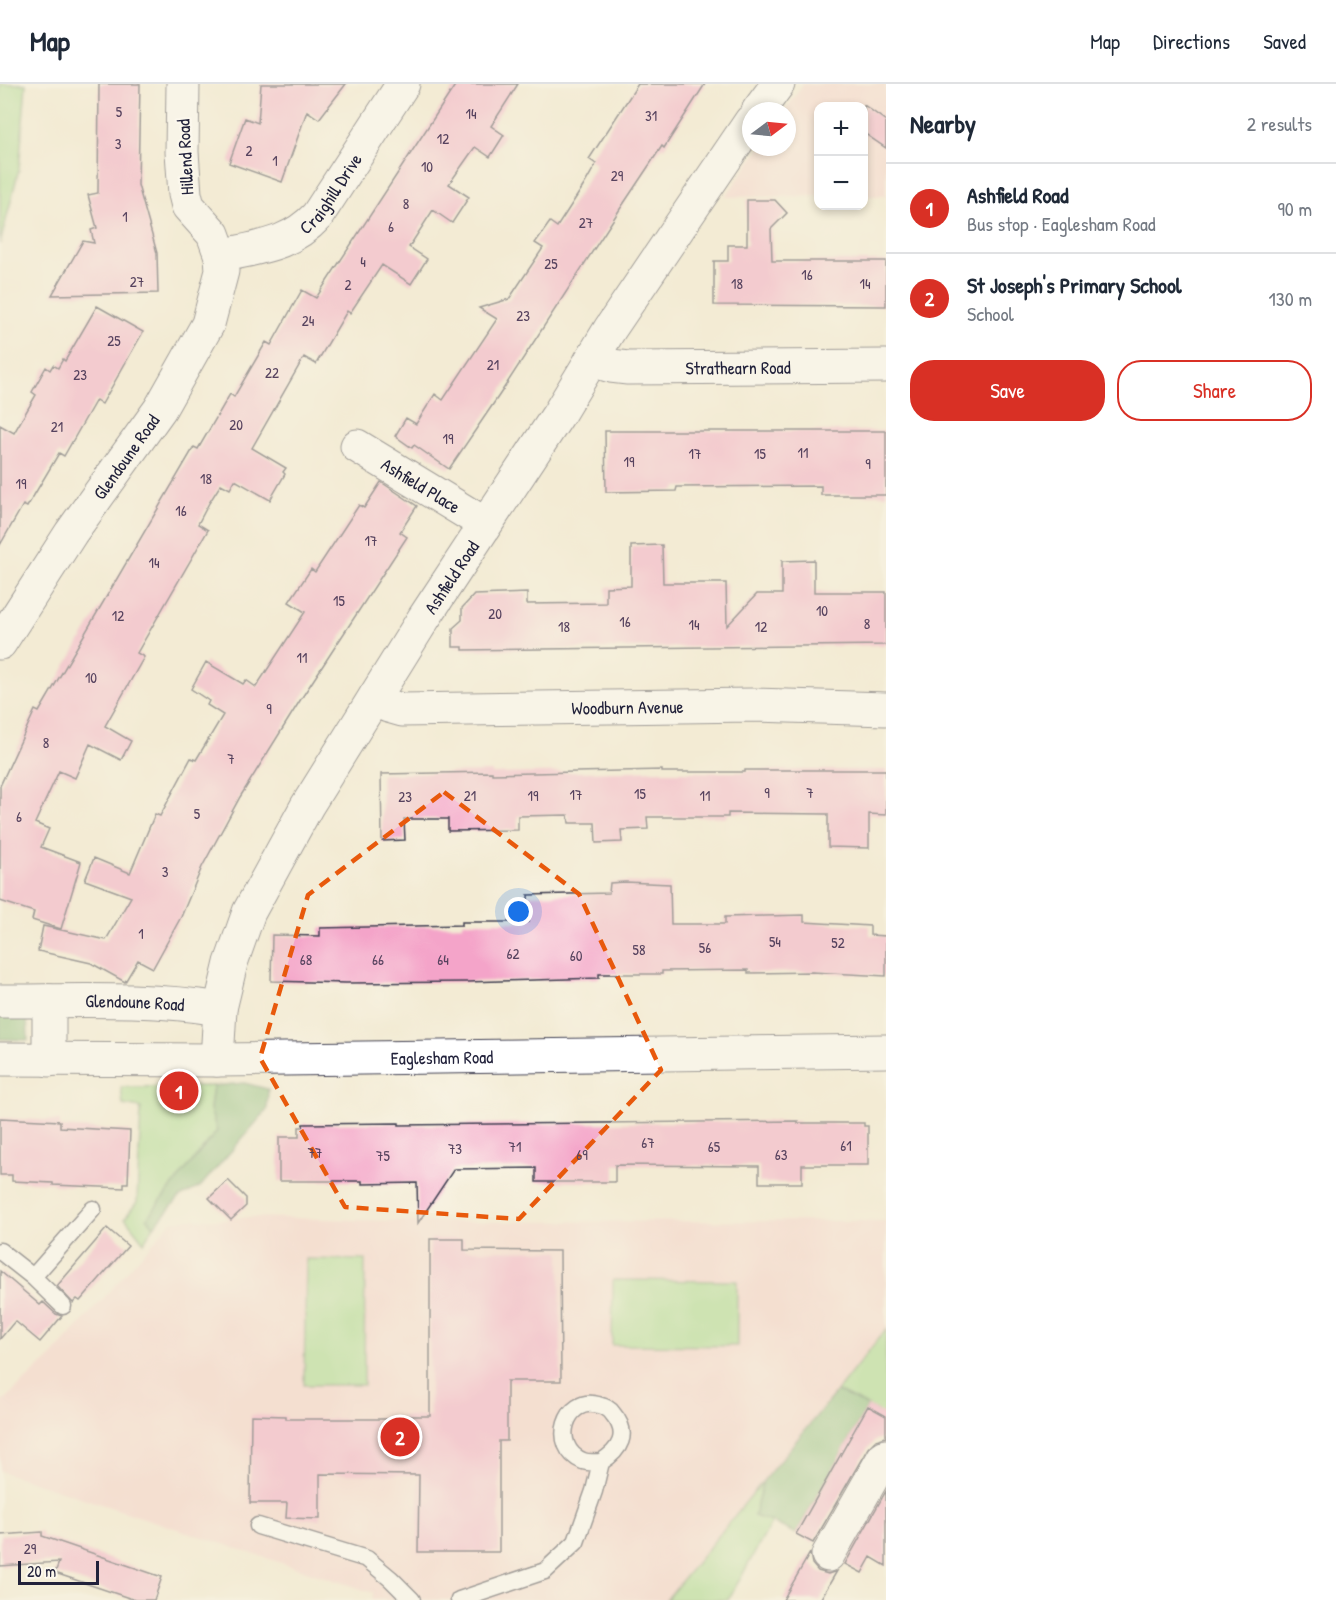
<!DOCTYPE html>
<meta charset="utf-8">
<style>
body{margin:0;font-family:"Patrick Hand",sans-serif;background:#f2f2f3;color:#1f2937}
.controls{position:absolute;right:18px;top:18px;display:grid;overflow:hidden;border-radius:12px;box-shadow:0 3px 9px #0003}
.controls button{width:54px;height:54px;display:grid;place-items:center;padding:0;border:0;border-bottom:2px solid #e0e1e3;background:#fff;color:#1f2937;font:30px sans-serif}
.compass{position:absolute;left:742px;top:18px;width:54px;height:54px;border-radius:50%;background:#fff;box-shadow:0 3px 9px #0003;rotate:74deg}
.scale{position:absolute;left:18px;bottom:15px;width:81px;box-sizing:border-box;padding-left:6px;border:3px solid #22223b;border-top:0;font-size:16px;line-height:21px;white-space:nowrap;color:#22223b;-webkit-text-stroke:4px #fbf7ec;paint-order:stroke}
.you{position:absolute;left:519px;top:828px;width:21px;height:21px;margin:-15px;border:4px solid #fff;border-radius:50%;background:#1a73e8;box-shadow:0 0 0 9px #1a73e833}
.badge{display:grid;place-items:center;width:39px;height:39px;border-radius:50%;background:#d93025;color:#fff;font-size:20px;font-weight:700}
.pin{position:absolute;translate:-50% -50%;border:3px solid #fff;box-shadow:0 2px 6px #0006}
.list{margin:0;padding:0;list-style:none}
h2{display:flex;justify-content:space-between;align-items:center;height:78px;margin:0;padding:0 24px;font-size:26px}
h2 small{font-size:20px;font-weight:400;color:#747a83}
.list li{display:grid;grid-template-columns:39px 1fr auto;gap:18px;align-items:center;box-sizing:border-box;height:90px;padding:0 24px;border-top:2px solid #e0e1e3}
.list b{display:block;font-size:22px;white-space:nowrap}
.list p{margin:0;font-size:20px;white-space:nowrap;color:#747a83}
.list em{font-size:20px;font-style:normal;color:#747a83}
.actions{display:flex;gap:12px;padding:18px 24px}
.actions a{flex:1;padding:14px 0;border:2px solid #d93025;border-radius:24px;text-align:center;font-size:21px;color:#d93025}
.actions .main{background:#d93025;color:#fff}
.map{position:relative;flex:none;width:886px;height:1516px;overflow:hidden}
header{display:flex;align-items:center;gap:36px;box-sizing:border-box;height:84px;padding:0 30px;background:#fff;border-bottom:2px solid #e0e1e3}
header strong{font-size:28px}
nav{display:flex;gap:33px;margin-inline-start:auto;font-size:21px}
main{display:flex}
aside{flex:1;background:#fff}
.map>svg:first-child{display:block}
.built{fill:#f7d0cd}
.green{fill:#a2d98a;stroke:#627e62;stroke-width:1.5}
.forest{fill:#81b976;stroke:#526e58;stroke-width:1.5}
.building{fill:#f4a4c9}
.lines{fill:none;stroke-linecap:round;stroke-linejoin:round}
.lane-casing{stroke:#414052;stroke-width:19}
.street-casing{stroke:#414052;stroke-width:35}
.secondary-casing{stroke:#414052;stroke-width:35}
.lane{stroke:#fff;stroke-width:16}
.street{stroke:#fff;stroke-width:33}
.secondary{stroke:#fff;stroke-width:33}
.marked{fill:none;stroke:#e8590c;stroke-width:4.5;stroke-dasharray:12 8;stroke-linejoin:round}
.labels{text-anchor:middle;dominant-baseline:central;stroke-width:4.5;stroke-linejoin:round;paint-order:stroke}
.number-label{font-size:15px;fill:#56425e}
.street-label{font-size:18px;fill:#22223b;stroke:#fbf7ec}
</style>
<header>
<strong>Map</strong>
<nav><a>Map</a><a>Directions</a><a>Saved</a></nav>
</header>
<main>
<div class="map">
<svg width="886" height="1516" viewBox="0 0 886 1516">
<rect width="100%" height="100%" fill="#fbf7ec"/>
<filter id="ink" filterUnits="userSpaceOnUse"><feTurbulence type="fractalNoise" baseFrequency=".0167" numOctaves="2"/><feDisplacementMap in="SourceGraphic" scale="12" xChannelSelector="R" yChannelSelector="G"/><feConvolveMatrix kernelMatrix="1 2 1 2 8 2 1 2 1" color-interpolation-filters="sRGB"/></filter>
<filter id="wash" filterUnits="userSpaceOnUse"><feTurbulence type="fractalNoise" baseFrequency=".008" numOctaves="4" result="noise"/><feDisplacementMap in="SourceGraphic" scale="24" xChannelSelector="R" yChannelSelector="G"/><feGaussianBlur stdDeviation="1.35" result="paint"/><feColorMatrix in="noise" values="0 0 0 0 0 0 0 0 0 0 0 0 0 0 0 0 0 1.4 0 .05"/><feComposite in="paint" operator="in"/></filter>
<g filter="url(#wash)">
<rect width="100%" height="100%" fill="#f3ebd4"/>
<path class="built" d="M803 0H886V112H864V22H818V112L725 113 761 63H787V27H785Z
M252 1133 432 1138 886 1137V1245L837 1307 666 1516H372L373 1509 0 1387V1320L51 1273 171 1138 191 1135 231 1136 233 1134Z"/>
<path class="green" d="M0 0H26L19 85 0 160Z
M213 1002 210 1025 217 1047 147 1134 154 1142 144 1158 125 1134 137 1118 141 1024 123 1021 121 1003Z
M306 1175 365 1176 364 1301H304Z
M613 1196 737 1197V1262L612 1261Z
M886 1245V1332L837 1307Z
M763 1397 754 1432 772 1438 728 1516H666Z"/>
<path class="forest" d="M0 931 27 932 28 956 0 955Z
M244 999 268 1005 267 1026 200 1103 180 1113 154 1142 147 1134 217 1047 210 1025 213 1002Z
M837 1307 868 1322 796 1450 772 1438 754 1432 763 1397Z"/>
<g id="blocks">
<path class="building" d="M99 0H140L138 101 157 169 158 209 52 211 83 157 94 159 91 146 97 144 88 111 98 109Z
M261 0H346L319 35 307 27 282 98 229 79 245 34 258 39Z
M456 0H518L491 42 504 51 490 73 475 63 449 100 469 113 452 139 433 126 409 163 427 175 411 200 382 181 350 229 347 227 316 280 304 273 252 364 286 384 283 388 285 390 270 416 235 396 230 405 221 400 209 419 198 440 208 446 137 569 144 573 105 642 131 657 121 676 90 660 75 694 59 687 35 739 49 745 41 763 81 778 61 845 32 836 34 828 0 817V702L35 626 39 628 194 363 198 365 230 310 234 313 266 258 271 261 302 206 316 214Z
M638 0H705L664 64 662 62 620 125 500 310 449 385 414 361 412 364 395 352 406 334 416 340 435 310 443 316 497 235 479 224 509 215 543 164 535 159 550 138 557 143 584 101 596 80 589 75Z
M864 21 886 37V64L864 49Z
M747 116H775L787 129 771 145 772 177H886V222L714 221V177H728V161H747Z
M97 222 143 248 102 320 96 316 64 372 59 369 27 423 23 421 0 461V341L14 349 36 311 32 308 46 283 50 286 53 281 58 284 63 275 65 277Z
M605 347H886V411H821V402L677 403 676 407 606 408Z
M381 398 417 422 400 448 407 453 301 615 240 713 202 783 181 833 153 884 138 876 125 898 91 879 38 867 43 842 106 856 131 813 85 796 94 774 130 789 155 730 160 732 191 674 196 676 223 631 207 621 209 617 191 605 206 578 243 600 246 596 256 603 305 528 289 518 311 485 315 488 359 421 364 424Z
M662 461 663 499H726L727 542 757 510H782V477L814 476V508H886V561L463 566V563H453V544L462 536V524L474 511 527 509V520L606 519V503L631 502V462Z
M662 686V688H745V686H886V731L869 730V764L828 763V730L728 729V733H647L648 745 621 746 622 758 596 759 595 739H569L568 731 518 732V746L448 747V735H404L405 756 382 757 381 690 492 688V690Z
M625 798 670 800 671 840H725V833L804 831V838L870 842V851L886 852V892L812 888 748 889V886L662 887V890H599V894L467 898 346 899 271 897 272 851 320 852V844L462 841V838H529L528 811 609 809 610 799Z
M0 1034 60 1037V1043L130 1047 128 1099H124V1104L53 1101V1099L12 1097V1091H0Z
M798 1037V1039H864V1042H868V1081H802V1099H759V1082L615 1081V1098H536V1084L454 1085 418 1139 417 1099 362 1100V1097H279V1053H299V1043H303V1040L399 1039V1041Z
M228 1096 246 1114V1122L231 1136 209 1114Z
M107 1144 128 1162 80 1217 77 1215 73 1219 57 1202Z
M430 1155H464V1166L560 1167 561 1297H507V1357H499V1468H418L419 1391 320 1390V1435L286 1434 287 1419H250L251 1331 286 1332V1335H402L401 1332H430Z
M0 1187 40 1221 43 1218 56 1230 62 1232 40 1258 15 1237 0 1255Z
M868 1322 886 1332V1353L876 1356 868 1364 813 1459 796 1450Z
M886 1407V1482L871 1473 862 1489 845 1480Z
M42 1448V1452L162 1493 154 1516H135L55 1489 59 1478 0 1482V1451Z
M810 1469 812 1480 818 1487 828 1490 837 1487 820 1516H783Z"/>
</g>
</g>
<g filter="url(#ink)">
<use href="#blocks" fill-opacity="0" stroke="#414052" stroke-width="1.5"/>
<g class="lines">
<g class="lane-casing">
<path id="lane" d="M0 1167 33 1193 93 1125
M33 1193 63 1222
M258 1442 367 1475 391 1495 412 1516
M459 1516 545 1487 576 1458 594 1407 601 1378C620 1366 630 1350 613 1330 609 1324 605 1323 598 1321 566 1311 549 1363 583 1377 588 1379 595 1378 601 1378"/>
</g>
<g class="street-casing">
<g id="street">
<path d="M758 27 778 0"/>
<path id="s1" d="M221 172C259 163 290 161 317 132L403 0"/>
<path id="s2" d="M591 276 611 282 628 284 886 282"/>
<path id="s3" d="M357 362 485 440"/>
<path id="s4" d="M0 559 71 449 160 325 208 240 222 187 221 172 213 150 188 122 185 110 182 68 183 0"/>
<path id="s5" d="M375 613 388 622 402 626 752 621 886 625"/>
<path id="s6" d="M0 917C73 917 148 913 220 925"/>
<path d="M49 917V976"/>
<path id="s7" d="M217 976 220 925 231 879 249 828 307 722 424 534 558 331 610 245 751 37"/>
<path d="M828 1471 884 1373 886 1372"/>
</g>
</g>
<g class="secondary-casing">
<g id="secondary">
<path id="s8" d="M0 975 217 976 886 967"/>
</g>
</g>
<use href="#lane" class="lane"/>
<use href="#street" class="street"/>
<use href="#secondary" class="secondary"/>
</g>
</g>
<path d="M0 0H886V1516H0ZM444 708 579 810 661 986 519 1135 345 1123 260 974 308 811Z" fill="#f3ebd4" fill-opacity=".55" fill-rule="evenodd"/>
<path class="marked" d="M444 708 579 810 661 986 519 1135 345 1123 260 974 308 811Z"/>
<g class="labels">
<g class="number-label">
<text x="119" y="27">5</text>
<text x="471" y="29">14</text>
<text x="651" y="31">31</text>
<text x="443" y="54">12</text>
<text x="118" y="59">3</text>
<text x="249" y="66">2</text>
<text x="275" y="76">1</text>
<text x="427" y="82">10</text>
<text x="617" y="91">29</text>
<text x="406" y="119">8</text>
<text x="125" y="132">1</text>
<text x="586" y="138">27</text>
<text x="391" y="142">6</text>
<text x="363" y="177">4</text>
<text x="551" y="179">25</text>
<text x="807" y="190">16</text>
<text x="137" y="197">27</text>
<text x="737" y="199">18</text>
<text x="865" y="199">14</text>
<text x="348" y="200">2</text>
<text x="523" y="231">23</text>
<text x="308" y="236">24</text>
<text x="114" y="256">25</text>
<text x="493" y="280">21</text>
<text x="272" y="288">22</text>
<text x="80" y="290">23</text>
<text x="236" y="340">20</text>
<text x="57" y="342">21</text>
<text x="448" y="354">19</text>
<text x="803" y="368">11</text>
<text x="695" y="369">17</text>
<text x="760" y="369">15</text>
<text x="629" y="377">19</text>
<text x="868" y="379">9</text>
<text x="206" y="394">18</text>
<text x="21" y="399">19</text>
<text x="181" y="426">16</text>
<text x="371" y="456">17</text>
<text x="154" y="478">14</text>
<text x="339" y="516">15</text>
<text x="822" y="526">10</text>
<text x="495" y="529">20</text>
<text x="118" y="531">12</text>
<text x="625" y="537">16</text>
<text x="867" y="539">8</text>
<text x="694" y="540">14</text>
<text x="564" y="542">18</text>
<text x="761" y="542">12</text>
<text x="302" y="573">11</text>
<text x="91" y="593">10</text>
<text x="269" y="624">9</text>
<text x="46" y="658">8</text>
<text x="231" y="674">7</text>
<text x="767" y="708">9</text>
<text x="810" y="708">7</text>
<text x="640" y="709">15</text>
<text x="576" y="710">17</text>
<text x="470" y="711">21</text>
<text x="533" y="711">19</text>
<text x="705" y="711">11</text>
<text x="405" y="712">23</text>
<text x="197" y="729">5</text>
<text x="19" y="732">6</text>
<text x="165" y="787">3</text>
<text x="141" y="849">1</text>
<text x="775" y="857">54</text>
<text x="838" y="858">52</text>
<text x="705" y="863">56</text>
<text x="639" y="865">58</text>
<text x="513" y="869">62</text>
<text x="576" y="871">60</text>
<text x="306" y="875">68</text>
<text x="378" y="875">66</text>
<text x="443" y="875">64</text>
<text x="648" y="1058">67</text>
<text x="846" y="1061">61</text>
<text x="515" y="1062">71</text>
<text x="714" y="1062">65</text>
<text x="455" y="1064">73</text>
<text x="315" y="1068">77</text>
<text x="582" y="1070">69</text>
<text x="781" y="1070">63</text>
<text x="383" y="1071">75</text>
<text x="30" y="1464">29</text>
</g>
<g class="street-label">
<text transform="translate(185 73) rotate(-93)">Hillend Road</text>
<text stroke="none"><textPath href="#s1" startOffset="132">Craighill Drive</textPath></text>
<text stroke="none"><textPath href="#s2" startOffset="148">Strathearn Road</textPath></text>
<text stroke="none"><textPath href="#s4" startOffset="225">Glendoune Road</textPath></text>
<text stroke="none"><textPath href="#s3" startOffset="75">Ashfield Place</textPath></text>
<text stroke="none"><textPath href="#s7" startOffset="544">Ashfield Road</textPath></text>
<text stroke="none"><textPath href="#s5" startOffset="256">Woodburn Avenue</textPath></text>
<text stroke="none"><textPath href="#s6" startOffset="135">Glendoune Road</textPath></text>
<text stroke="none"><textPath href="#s8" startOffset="442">Eaglesham Road</textPath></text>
</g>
</g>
</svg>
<div class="controls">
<button>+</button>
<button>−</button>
</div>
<svg class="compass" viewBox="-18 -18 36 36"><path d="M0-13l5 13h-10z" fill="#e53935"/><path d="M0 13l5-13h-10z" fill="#747a83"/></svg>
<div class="scale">20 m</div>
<div class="you"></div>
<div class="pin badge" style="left:179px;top:1007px">1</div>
<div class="pin badge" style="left:400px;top:1353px">2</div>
</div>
<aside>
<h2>Nearby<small>2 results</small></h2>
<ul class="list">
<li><span class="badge">1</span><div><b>Ashfield Road</b><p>Bus stop · Eaglesham Road</p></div><em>90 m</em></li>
<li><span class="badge">2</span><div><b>St Joseph's Primary School</b><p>School</p></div><em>130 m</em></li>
</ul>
<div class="actions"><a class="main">Save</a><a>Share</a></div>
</aside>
</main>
